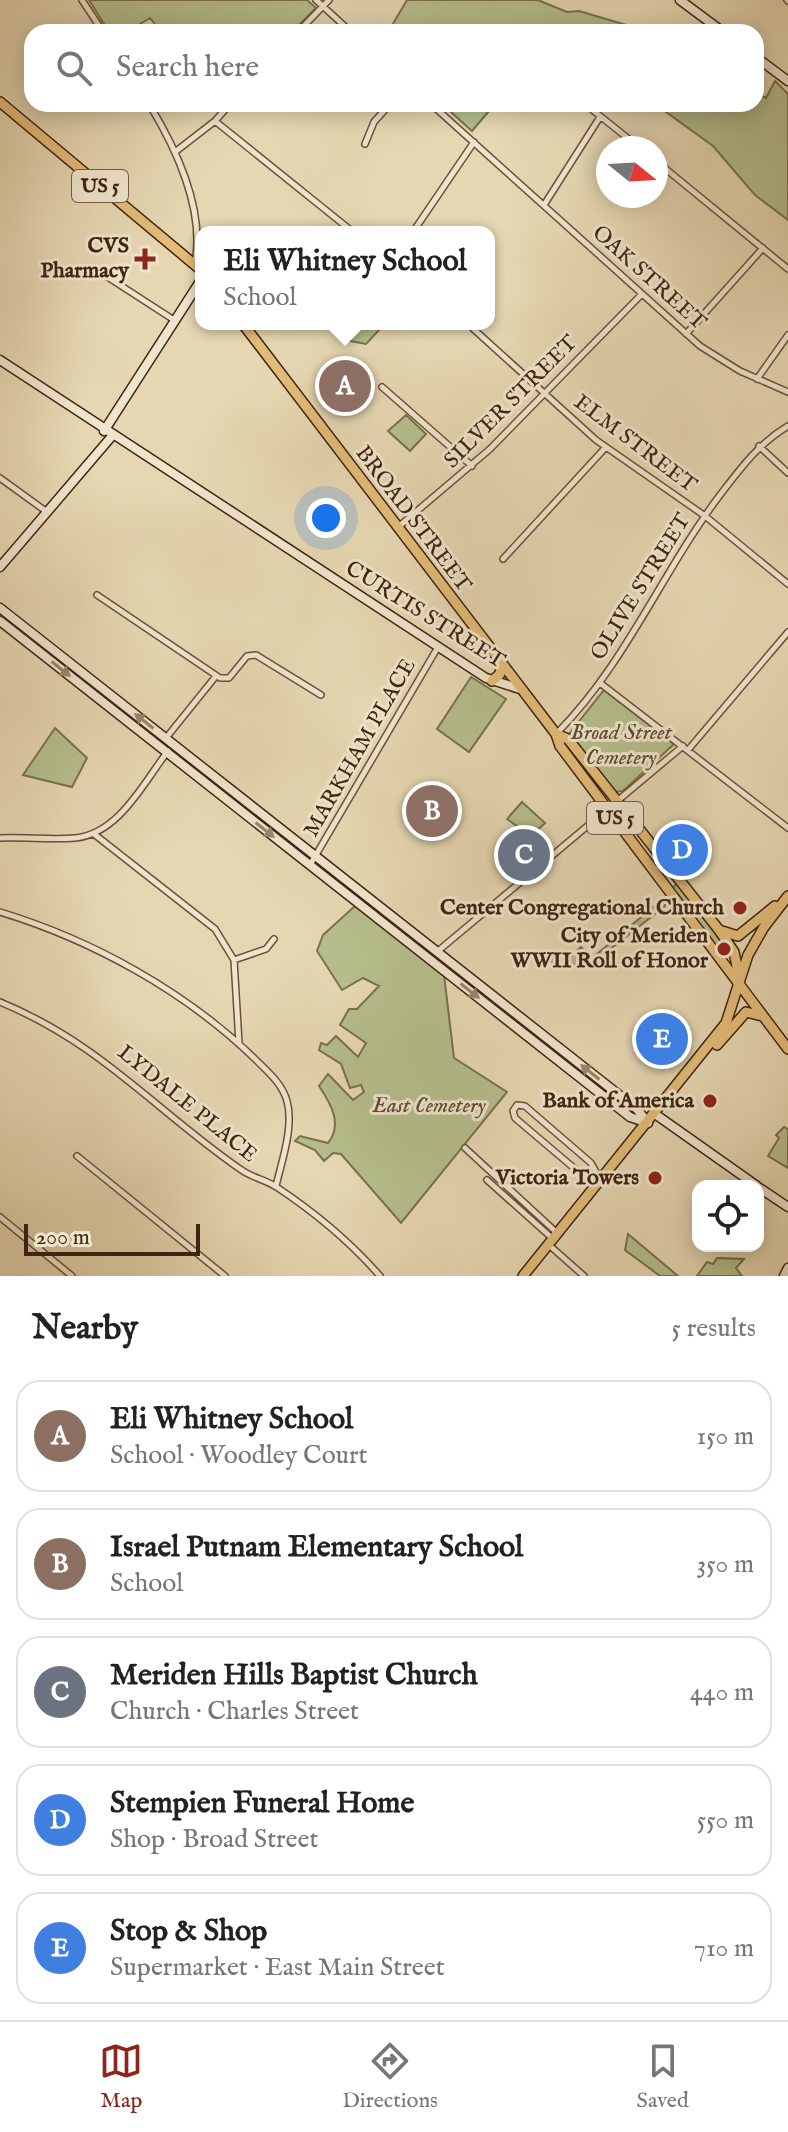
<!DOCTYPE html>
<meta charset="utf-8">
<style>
body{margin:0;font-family:"IM FELL English",serif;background:#f6f6f6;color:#222}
.controls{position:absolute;right:24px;bottom:24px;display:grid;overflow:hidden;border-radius:16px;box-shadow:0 4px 20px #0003}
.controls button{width:72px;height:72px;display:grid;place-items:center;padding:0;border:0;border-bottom:2px solid #e0e0e0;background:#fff;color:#222;font:40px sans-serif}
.compass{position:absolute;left:596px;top:136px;width:72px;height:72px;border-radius:50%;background:#fff;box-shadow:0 4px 20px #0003;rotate:108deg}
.scale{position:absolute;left:24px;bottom:20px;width:176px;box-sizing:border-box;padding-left:8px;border:4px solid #40240f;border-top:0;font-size:22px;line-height:28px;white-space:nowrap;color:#40240f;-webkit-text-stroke:6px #efe5cd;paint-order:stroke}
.you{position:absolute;left:326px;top:518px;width:28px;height:28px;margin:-20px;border:6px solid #fff;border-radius:50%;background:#1a73e8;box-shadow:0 0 0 12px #1a73e833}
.badge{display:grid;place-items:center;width:52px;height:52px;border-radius:50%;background:#8f2418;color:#fff;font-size:26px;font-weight:700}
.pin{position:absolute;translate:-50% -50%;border:4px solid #fff;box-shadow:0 2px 8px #0006}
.popup{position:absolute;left:195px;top:226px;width:300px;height:104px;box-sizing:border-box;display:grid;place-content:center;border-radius:16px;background:#fff;filter:drop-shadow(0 2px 6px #0005);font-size:26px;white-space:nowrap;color:#767676}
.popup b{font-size:30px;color:#222}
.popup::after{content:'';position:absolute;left:50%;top:100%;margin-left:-16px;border:16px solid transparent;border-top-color:#fff}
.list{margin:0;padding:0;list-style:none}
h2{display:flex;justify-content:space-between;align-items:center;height:104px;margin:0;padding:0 32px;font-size:34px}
h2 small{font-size:26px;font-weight:400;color:#767676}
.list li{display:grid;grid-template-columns:52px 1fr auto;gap:24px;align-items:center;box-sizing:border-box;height:112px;margin:0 16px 16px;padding:0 16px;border:2px solid #e0e0e0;border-radius:24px}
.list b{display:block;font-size:30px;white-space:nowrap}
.list p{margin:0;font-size:26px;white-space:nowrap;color:#767676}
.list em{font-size:26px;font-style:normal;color:#767676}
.icon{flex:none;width:44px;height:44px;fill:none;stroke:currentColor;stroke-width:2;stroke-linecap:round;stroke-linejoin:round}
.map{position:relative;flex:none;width:788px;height:1276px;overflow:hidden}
.search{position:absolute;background:#fff;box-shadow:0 4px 20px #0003;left:24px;right:24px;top:24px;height:88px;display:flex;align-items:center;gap:20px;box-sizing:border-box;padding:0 28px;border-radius:24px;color:#767676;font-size:30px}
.sheet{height:744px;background:#fff}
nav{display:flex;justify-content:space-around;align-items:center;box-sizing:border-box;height:112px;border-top:2px solid #e0e0e0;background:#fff;font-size:22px;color:#767676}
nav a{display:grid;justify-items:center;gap:4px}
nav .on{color:#8f2418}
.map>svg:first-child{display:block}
.green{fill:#b5be8c;stroke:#7a714e;stroke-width:2}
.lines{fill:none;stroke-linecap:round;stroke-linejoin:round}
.street-casing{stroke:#6a5138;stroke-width:8}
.secondary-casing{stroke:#40240f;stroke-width:11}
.primary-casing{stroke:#40240f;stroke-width:12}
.street{stroke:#efe5cd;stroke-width:5}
.secondary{stroke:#efe5cd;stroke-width:8}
.primary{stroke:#e3bc79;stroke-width:9}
.oneway{fill:#98846e}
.poi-dot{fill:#8f2418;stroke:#efe5cd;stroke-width:3}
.labels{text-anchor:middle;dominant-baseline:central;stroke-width:6;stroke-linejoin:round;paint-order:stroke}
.shield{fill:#efe5cd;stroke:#745e48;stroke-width:2}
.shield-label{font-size:20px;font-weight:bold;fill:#40240f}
.poi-label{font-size:22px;font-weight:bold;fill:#40240f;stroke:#efe5cd;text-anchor:end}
.street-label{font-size:22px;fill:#40240f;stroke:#efe5cd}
.park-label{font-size:22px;font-style:italic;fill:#5d4a2e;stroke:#efe5cd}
</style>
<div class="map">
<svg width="788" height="1276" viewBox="0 0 788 1276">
<rect width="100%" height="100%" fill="#e6d7b2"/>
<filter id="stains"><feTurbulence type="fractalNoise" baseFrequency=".0025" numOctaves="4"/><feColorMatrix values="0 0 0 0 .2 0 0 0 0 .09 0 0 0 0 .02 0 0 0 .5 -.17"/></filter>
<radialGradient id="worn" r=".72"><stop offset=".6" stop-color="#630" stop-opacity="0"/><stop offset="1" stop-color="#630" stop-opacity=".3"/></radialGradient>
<path class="green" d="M89 0H307L316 8 292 32H161L150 18 127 32H109Z
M407 0H538L567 12 579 11 650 32H545L538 28 534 32H388Z
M775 81 788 94V220L755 195 713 146 655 104H756V93L766 98Z
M442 104H495L472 131Z
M351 324H378L382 327 366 344 345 340 355 330Z
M406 415 426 434 410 451 388 431Z
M471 677 506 699 469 752 437 729Z
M604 690 674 744 623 791 614 792 569 734Z
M55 728 87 758 72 787 23 775Z
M522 802 545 823 531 836 507 819Z
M676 884 679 885 726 946H722L720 951 673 888Z
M664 898 665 906 594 962 558 967 549 959H568L581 947 591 959Z
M356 905 444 975 454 1058 507 1092 401 1223 341 1154 333 1153 324 1161 315 1150 295 1141 300 1136 328 1143C343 1124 331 1104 319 1086L328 1074 353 1100 364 1092 361 1085 350 1088 341 1064 319 1050 321 1043 327 1045 336 1036 358 1057 366 1043 340 1025 349 1009H357L379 986 363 978 342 990 317 951 323 935Z
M784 1127 788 1129V1168L768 1156 779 1138 776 1135Z
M628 1234 678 1276H660L625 1250Z
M717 1258 744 1259 736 1268 742 1276H697L707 1262 713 1264Z"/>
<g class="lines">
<g class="street-casing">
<path id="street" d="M82 0 103 32
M316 0 351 32
M787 0 788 1
M298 32 329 0
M149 104C176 148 205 210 195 263
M431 104 700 346 740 371 788 392
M585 104 640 148
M215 121 353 232
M365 144 374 122 390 104
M175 152 215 121 230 104
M656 161 788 269
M544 205 600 117
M413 232 474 142
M106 276 174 320
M468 324 596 440 705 516 788 584
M686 334 763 248
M757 379 788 335
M382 387 472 466
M759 446 788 473
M0 478 47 512
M397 528 490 449 642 294
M503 559 606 447
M97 595 220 678H229L247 656 256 655 321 695
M600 683 788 828
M557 733C625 665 662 572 720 495 741 468 758 444 788 426
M166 738 216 676
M688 750 788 632
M94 834 215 929 234 960 239 1043
M0 838C25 837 51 840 75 838 119 834 144 782 168 751
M310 865 438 647
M0 912C92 940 185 991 254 1058 267 1071 282 1083 287 1101 294 1127 282 1160 276 1186
M438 951 683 746
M234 960 266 949 274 939
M0 1002C100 1043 155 1110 240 1169 252 1178 267 1180 278 1188 314 1212 352 1244 380 1276
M517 1105 525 1106 591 1163 601 1181 581 1174 515 1118 513 1111Z
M465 1148 556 1232
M77 1156 225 1276
M487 1180 552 1238
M0 1217 72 1276
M549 1245 584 1276"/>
</g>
<g class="secondary-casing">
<path id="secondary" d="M680 0 723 32
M756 57 788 81
M0 360 486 678 520 689
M104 431 201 280
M0 567 112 436
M0 608 637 1109 648 1123
M0 621 630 1117 648 1123
M655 1114 757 1186
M758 1187 788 1207
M784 1276 788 1268"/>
</g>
<g class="primary-casing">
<path id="primary" d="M0 102 201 270
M243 324 556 734 560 746 788 1049
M492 681 500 674 501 665
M556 734 568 739 719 930 734 952 739 976
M722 931 738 936 775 906
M717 1045 746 1012 762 1016
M523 1276 726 1023 748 955 764 927 788 896"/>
</g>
<use href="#street" class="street"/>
<use href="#secondary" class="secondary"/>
<use href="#primary" class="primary"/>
</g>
<defs><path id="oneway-solid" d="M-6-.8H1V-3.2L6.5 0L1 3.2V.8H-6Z" transform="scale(2)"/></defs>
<g class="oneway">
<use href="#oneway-solid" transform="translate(61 669) rotate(38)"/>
<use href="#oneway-solid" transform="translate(144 721) rotate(-142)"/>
<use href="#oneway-solid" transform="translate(265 830) rotate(38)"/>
<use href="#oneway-solid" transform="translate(470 991) rotate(38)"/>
<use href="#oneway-solid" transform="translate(590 1072) rotate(-142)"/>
</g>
<g class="poi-dot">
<path d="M141 247h8v8h8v8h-8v8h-8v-8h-8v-8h8z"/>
<circle cx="740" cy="908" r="8"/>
<circle cx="724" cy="949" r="8"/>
<circle cx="710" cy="1101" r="8"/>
<circle cx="655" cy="1178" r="8"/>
</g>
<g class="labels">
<g class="shield">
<rect x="72" y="170" width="56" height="32" rx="6"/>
<rect x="587" y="802" width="56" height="32" rx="6"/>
</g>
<g class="shield-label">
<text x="100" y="186">US 5</text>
<text x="615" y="818">US 5</text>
</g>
<g class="poi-label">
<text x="129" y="246">CVS<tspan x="129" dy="25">Pharmacy</tspan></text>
<text x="724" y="908">Center Congregational Church</text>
<text x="708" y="936">City of Meriden<tspan x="708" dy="25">WWII Roll of Honor</tspan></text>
<text x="694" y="1101">Bank of America</text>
<text x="639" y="1178">Victoria Towers</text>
</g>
<g class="street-label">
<text transform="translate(649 278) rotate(42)">OAK STREET</text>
<text transform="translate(511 402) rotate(-45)">SILVER STREET</text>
<text transform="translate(635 444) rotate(37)">ELM STREET</text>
<text transform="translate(413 519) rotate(53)">BROAD STREET</text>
<text transform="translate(641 587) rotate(-58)">OLIVE STREET</text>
<text transform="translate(425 615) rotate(32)">CURTIS STREET</text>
<text transform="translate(360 748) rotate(-60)">MARKHAM PLACE</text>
<text transform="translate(187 1104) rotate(39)">LYDALE PLACE</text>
</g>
<g class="park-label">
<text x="621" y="733">Broad Street<tspan x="621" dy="25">Cemetery</tspan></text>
<text x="429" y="1106">East Cemetery</text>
</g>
</g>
<rect width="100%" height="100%" filter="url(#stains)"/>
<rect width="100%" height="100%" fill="url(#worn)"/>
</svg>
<div class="controls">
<button><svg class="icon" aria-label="locate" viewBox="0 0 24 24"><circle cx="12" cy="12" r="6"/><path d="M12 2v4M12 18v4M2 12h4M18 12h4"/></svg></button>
</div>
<svg class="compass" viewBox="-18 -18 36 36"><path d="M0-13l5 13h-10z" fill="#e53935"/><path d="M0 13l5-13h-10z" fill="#767676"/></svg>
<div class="scale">200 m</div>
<div class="you"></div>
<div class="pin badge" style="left:345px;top:386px;background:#8d6e63">A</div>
<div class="popup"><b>Eli Whitney School</b>School</div>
<div class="pin badge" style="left:432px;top:811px;background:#8d6e63">B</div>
<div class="pin badge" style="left:524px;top:855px;background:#6b7280">C</div>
<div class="pin badge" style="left:682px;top:850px;background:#3f7fe0">D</div>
<div class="pin badge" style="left:662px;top:1039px;background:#3f7fe0">E</div>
<div class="search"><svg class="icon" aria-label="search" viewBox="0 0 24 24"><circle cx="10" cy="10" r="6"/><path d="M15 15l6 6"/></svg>Search here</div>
</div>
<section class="sheet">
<h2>Nearby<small>5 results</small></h2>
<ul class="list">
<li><span class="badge" style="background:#8d6e63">A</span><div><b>Eli Whitney School</b><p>School · Woodley Court</p></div><em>150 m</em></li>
<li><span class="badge" style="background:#8d6e63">B</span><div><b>Israel Putnam Elementary School</b><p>School</p></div><em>350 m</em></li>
<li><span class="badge" style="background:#6b7280">C</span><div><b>Meriden Hills Baptist Church</b><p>Church · Charles Street</p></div><em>440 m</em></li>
<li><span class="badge" style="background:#3f7fe0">D</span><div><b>Stempien Funeral Home</b><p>Shop · Broad Street</p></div><em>550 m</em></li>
<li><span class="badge" style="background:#3f7fe0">E</span><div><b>Stop &amp; Shop</b><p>Supermarket · East Main Street</p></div><em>710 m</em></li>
</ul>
</section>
<nav>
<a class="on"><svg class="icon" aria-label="map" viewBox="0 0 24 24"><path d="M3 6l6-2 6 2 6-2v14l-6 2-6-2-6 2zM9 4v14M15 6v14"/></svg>Map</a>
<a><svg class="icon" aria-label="directions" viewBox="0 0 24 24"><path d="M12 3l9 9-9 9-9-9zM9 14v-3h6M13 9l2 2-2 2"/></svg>Directions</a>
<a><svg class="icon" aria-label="saved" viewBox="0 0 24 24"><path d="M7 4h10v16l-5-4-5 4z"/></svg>Saved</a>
</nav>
